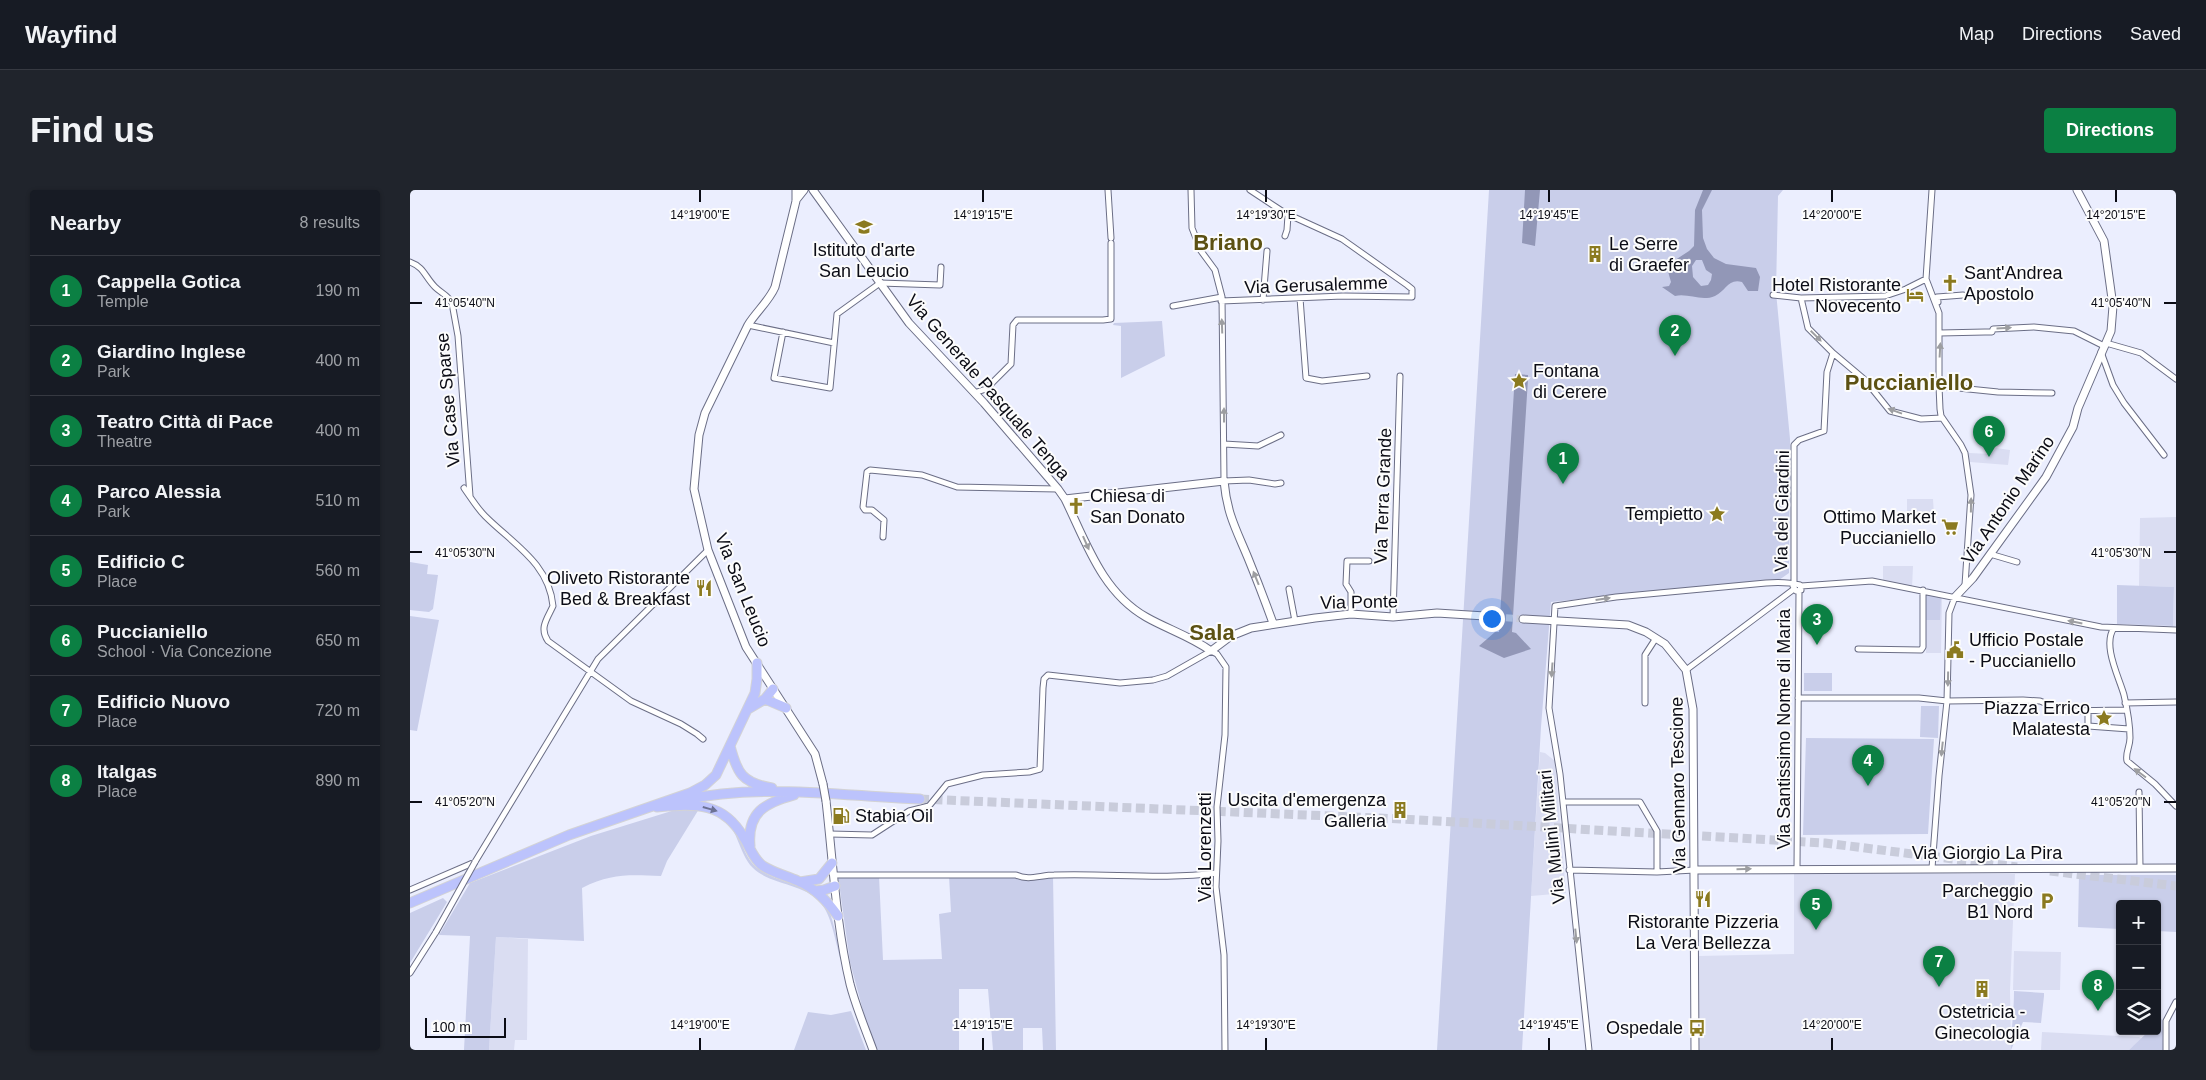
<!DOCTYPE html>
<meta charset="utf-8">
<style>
body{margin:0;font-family:Arial,sans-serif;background:#20242c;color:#f1f3f6}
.controls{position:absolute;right:15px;bottom:15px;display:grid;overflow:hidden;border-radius:5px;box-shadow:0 1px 4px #0004}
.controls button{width:45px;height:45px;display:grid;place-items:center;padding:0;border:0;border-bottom:1px solid #363941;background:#171b24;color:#f1f3f6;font:25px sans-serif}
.scale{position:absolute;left:15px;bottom:12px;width:81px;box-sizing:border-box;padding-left:5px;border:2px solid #0b0c15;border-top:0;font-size:14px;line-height:18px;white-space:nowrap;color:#0b0c15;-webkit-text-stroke:4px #fcfcfc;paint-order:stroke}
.you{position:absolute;left:1081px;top:428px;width:18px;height:18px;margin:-12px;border:4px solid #fff;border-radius:50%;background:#1a73e8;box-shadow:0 0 0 8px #1a73e833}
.badge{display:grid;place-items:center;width:32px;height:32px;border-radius:50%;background:#0b8043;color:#fff;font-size:16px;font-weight:700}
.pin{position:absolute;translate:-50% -41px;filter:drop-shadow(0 1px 2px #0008)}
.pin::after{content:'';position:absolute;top:26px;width:18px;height:15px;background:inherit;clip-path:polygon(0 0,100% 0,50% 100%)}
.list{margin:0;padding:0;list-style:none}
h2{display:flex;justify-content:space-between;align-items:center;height:65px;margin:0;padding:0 20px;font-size:21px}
h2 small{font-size:16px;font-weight:400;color:#9ea1a6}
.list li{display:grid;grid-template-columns:32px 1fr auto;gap:15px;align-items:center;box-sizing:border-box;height:70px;padding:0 20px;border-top:1px solid #363941}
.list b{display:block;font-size:19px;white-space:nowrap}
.list p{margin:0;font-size:16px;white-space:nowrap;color:#9ea1a6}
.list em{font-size:16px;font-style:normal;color:#9ea1a6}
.icon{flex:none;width:28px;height:28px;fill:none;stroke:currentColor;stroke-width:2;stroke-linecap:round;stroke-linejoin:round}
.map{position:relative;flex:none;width:1766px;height:860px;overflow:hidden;border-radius:5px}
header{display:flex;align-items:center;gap:30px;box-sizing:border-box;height:70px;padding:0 25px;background:#171b24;border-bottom:1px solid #363941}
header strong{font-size:24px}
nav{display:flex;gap:28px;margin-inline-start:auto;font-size:18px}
.intro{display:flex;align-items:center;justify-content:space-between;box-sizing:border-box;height:120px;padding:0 30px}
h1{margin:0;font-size:35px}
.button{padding:12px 22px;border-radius:5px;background:#0b8043;color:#fff;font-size:18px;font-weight:700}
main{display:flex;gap:30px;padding:0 30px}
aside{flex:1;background:#171b24;border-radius:5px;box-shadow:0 1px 4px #0004}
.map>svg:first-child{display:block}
.built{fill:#daddf2}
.green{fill:#c9ceea}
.water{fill:#9297b7;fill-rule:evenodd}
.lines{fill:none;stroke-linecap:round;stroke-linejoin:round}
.tertiary-tunnel{stroke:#c9ccdb;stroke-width:7;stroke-dasharray:7 3.5;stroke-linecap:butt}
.trunk-tunnel{stroke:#c9ccdb;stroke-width:9;stroke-dasharray:9 4.5;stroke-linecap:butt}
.minor-casing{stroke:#6b6e86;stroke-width:7}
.tertiary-casing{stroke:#6b6e86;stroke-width:9}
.trunk-casing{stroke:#d3d3d5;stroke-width:11}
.minor{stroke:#fff;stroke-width:5}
.tertiary{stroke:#fff;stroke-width:7}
.trunk{stroke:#bcc3fc;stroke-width:9}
.minor-bridge-casing{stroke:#6b6e86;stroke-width:7;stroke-linecap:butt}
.tertiary-bridge-casing{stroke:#6b6e86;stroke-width:9;stroke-linecap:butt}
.minor-bridge{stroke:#fff;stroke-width:5}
.tertiary-bridge{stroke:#fff;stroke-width:7}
.oneway{fill:#9d9ea1}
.oneway2{fill:#6c7194}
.ticks{fill:none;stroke:#0b0c15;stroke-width:2}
.labels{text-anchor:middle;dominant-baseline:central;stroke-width:4;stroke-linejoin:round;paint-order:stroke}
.poi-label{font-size:18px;fill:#0b0c15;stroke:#fcfcfc;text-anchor:end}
.street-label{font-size:18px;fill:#0b0c15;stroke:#fcfcfc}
.district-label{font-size:22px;font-weight:bold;fill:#5c5113;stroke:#fcfcfc}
.ticks-label{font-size:12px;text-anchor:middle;fill:#0b0c15;stroke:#fcfcfc;stroke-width:4;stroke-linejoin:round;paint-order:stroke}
</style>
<header>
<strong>Wayfind</strong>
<nav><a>Map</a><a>Directions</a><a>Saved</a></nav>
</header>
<div class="intro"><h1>Find us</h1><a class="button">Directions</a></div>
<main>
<aside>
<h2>Nearby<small>8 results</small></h2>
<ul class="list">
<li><span class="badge">1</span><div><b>Cappella Gotica</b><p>Temple</p></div><em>190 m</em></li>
<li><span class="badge">2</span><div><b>Giardino Inglese</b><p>Park</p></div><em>400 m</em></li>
<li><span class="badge">3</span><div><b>Teatro Città di Pace</b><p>Theatre</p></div><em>400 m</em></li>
<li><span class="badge">4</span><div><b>Parco Alessia</b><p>Park</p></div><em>510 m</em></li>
<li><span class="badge">5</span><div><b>Edificio C</b><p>Place</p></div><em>560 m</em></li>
<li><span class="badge">6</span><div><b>Puccianiello</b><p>School · Via Concezione</p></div><em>650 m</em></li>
<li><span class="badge">7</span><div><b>Edificio Nuovo</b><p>Place</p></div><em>720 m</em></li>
<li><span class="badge">8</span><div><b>Italgas</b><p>Place</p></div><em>890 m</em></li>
</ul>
</aside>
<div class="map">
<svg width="1766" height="860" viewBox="0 0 1766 860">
<rect width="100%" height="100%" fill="#ebeefe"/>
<path class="built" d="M1586 258 1600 260 1598 275 1560 272 1558 269 1559 263 1581 264Z
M1497 309H1523L1524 326 1497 325Z
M1766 327V436H1763L1764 397 1729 396 1730 328Z
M1473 376H1503L1502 398 1473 392Z
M1516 404 1532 408 1531 463H1516Z
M1130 562 1135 563 1145 571 1156 703 1121 706Z
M1384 683 1605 684 1600 801 1601 860H1289V766L1384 764Z
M86 747 118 749 117 850H105L104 860H79Z
M1604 761 1651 762 1650 800H1603Z
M1632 842 1729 847 1732 849 1719 860H1631Z"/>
<path class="green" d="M1079 0H1373L1368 6 1366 102 1380 249 1379 383 1369 390 1141 412 1131 537 1112 860H1027Z
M752 131 755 166 711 188V136L703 135 704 133Z
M0 372 18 375 17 384 28 385 23 419 19 422 0 420Z
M1707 395 1764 397 1763 436 1707 434Z
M1516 404 1531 407 1530 430H1516Z
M0 426 29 430 7 541 0 540Z
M1394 483H1422V501H1394Z
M1511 516H1529L1528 548 1510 547Z
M1396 548 1524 549 1518 644 1393 645Z
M283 618C310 621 322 629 332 654 335 662 339 671 346 677 367 694 400 693 416 715 422 722 430 761 431 771 426 755 422 728 413 716 398 693 361 696 343 678 327 662 329 635 307 624 302 622 295 621 289 619L257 671 251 686C219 685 202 683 172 698L174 751 86 747 79 860H54L60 746 29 745 60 693 181 646 268 619Z
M1669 685H1766V742L1747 741V714H1710V739L1668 737Z
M428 686H469L473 770 532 769 529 724 541 722 539 686H643L646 860H633L632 838H613V860H583L578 799H549V860H467L455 828 440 772Z
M33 708 37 712 0 773V723Z
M1604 801 1634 803V806L1631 833 1613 832 1601 860C1601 840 1604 822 1604 801Z
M441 821 456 860H384L398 822 421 825Z
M1752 829 1753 860H1719L1739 841H1747V833Z"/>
<path class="water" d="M1115 0H1130L1125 56 1112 53Z
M1293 0H1302L1292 20 1293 48 1297 59 1304 68 1316 74 1346 78 1350 87 1348 101H1338L1332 92C1318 88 1316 101 1305 106 1291 112 1279 103 1265 106L1252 97 1259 96 1261 92 1257 78 1259 74 1279 61 1284 56 1285 20ZM1286 70H1292L1296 80 1302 84 1301 90 1298 95 1291 96 1283 87 1282 76Z
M1105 184 1118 185V189L1102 442 1106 443 1121 459 1094 468 1069 456 1085 442H1089Z"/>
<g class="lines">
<path class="tertiary-tunnel" d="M1075 426 1113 429"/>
<path class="trunk-tunnel" d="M510 609 992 629 1415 653 1607 677
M1640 681 1766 696"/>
<g class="minor-casing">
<path id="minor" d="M698 0 701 48
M781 0 782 38 791 61 805 80 812 107 814 291 839 290 865 294 871 293
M1522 0 1516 89 1529 123V196L1530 219 1531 226 1551 255 1555 263 1561 305 1555 395
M875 46 877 40 878 25
M0 72C14 77 15 87 25 97 31 103 38 105 42 113L48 146 60 306
M1363 105 1391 108
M890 108 896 188 912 191 957 186
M853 110 857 61
M811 111 933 106 1002 107V99L997 95 932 49 875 23 840 0
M1528 112 1527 107 1553 105
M763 116 812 107
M338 135 424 153
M373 142 364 188 420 198 427 124 470 93 530 95 531 77
M1530 143 1575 142H1582L1583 139 1624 137 1664 141 1694 156
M1696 153 1731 163 1766 189
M1691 162 1703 195 1714 213 1754 265
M1423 163 1455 190 1480 221 1511 229 1532 228
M1529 196 1588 202 1642 203
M564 203 576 199 601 174 603 135 607 130H693L701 129V53
M814 254 848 256 871 245
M54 298C61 308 67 318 75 326 103 354 139 373 143 416 137 429 129 438 138 451L221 511 271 534 287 544 293 549
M473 347 474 330 462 320H455L453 317 457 282 460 280 512 285 547 297 648 299
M1580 364 1607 372
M1391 396 1462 391 1691 437 1766 440
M879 399 885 431
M941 424V402L936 394 937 371H959
M983 427 990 186
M1704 438C1692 455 1709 487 1714 505 1717 518 1720 535 1720 548 1720 557 1715 563 1717 571L1745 594 1766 616
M1448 459 1511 460 1513 457V400
M1276 480 1384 399
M1388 508H1509L1537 511 1613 510 1630 511 1654 521 1716 520
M1235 513V465L1246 448
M1715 513 1766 512
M1678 521V536L1719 539
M1729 602 1730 678
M1153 612H1230L1247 641V682
M420 644 462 645 499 621 519 616 537 594 573 585 619 582 630 579 633 498 634 489 638 485 710 493 743 490 757 486 801 461 807 464 816 477 815 545 807 617 808 651 806 697 814 765 815 860
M1387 678 1389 401
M1522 678 1529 586 1537 511 1539 423 1545 407
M1159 680 1247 682 1285 680
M424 685H606C618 691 631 685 644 685 698 683 753 690 806 683
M0 700 65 672 188 469 298 360
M0 783 26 742
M1179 860 1150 584 1139 518 1145 416 1206 407 1356 393C1369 392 1378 392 1390 395L1391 400 1386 401 1383 396 1384 394V255L1389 250 1414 241 1417 182 1423 163 1398 138 1391 108 1475 106 1496 99 1516 89
M1756 860V831L1766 812"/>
</g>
<g class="tertiary-casing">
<path id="tertiary" d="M386 0V11L365 97C359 111 346 122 338 135L295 223 289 245 284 299 298 360 336 457 405 564 413 594
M403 0 499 133 574 213 648 299 655 309C676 352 692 402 736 427 757 439 780 446 801 461L821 446 841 438 905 428 941 424 983 427 1027 423 1075 426
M386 10 394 0
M655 309 814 291C817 324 826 339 838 368 847 390 855 411 863 433
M1545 407 1563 388 1636 287 1663 237 1668 218 1701 141 1703 116 1694 51 1667 0
M1113 429 1218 435 1236 442 1255 454 1276 480 1283 519 1285 860
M416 611C423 672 426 735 440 794 446 817 455 838 463 860
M1285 680 1766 678"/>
</g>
<g class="trunk-casing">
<path id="trunk" d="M355 509 376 518
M338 519 355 509 363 499
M320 556C327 583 332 593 362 598
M274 610C351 593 432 606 510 609
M247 617C285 614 313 611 334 648 340 657 343 669 353 676 364 683 377 686 388 691 406 699 417 711 428 726
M340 656C337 622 355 613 384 605
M390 692 409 689 422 673
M405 701 414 700 425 696
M0 713 159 645 280 603 295 595 306 585 345 503 347 489V473"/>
</g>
<use href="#minor" class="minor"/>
<use href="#tertiary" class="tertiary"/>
<use href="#trunk" class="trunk"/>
<g class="minor-bridge-casing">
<path id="minor-bridge" d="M26 742 65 672"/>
</g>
<g class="tertiary-bridge-casing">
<path id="tertiary-bridge" d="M413 594 416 611"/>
</g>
<use href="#minor-bridge" class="minor-bridge"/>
<use href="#tertiary-bridge" class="tertiary-bridge"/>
</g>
<defs><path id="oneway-solid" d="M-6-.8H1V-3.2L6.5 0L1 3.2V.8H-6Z" transform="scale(1.25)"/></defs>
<g class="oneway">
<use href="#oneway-solid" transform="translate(812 136) rotate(-92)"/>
<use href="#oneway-solid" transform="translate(1594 138) rotate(-3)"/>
<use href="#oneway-solid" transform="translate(1406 146) rotate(45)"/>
<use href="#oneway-solid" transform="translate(1530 160) rotate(-87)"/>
<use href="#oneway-solid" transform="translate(1485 221) rotate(-160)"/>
<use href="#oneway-solid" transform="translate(814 225) rotate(-90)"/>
<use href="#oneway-solid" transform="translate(1561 315) rotate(-89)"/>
<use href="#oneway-solid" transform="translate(676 353) rotate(66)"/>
<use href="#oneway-solid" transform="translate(846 388) rotate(-112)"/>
<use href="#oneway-solid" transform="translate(1193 409) rotate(-8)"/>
<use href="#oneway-solid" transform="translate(1665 432) rotate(-169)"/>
<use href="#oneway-solid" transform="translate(1142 480) rotate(94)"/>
<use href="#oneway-solid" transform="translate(1538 489) rotate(91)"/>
<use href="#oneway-solid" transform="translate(1532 559) rotate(96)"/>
<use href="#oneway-solid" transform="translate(1730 583) rotate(-143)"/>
<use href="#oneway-solid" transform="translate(1334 679) rotate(-1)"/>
<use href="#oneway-solid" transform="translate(1166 746) rotate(84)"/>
</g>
<use class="oneway2" href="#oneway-solid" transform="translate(300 619) rotate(16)"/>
<path class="ticks" d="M290 0V12M573 0V12M856 0V12M1139 0V12M1422 0V12M1706 0V12M0 113H12M1754 113H1766M0 362H12M1754 362H1766M0 612H12M1754 612H1766M290 848V860M573 848V860M856 848V860M1139 848V860M1422 848V860"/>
<defs>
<g id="university-bare" transform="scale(1.35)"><path d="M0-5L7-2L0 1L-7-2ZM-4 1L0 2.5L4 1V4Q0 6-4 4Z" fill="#8b7a1f" stroke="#fcfcfc" stroke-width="2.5" paint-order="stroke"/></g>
<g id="building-bare" transform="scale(1.35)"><path d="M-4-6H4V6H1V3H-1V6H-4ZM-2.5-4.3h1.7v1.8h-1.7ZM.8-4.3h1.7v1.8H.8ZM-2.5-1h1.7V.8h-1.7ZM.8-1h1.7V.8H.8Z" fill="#8b7a1f" stroke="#fcfcfc" stroke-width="2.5" paint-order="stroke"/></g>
<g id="church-bare" transform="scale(1.35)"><path d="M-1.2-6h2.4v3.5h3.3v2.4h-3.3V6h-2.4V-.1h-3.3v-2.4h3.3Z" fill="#8b7a1f" stroke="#fcfcfc" stroke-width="2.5" paint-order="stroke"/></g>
<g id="hotel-bare" transform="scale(1.35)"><path d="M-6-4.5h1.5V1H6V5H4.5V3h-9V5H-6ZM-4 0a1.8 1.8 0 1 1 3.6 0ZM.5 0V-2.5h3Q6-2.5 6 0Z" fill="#8b7a1f" stroke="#fcfcfc" stroke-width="2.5" paint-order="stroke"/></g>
<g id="sight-bare" transform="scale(1.35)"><path d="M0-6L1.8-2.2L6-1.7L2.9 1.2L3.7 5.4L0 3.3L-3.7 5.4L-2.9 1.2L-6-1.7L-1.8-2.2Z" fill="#8b7a1f" stroke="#fcfcfc" stroke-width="2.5" paint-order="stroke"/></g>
<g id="supermarket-bare" transform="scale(1.35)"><path d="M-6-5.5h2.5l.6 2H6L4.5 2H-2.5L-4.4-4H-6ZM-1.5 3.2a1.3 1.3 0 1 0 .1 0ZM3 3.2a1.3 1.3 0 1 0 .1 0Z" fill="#8b7a1f" stroke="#fcfcfc" stroke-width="2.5" paint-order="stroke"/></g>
<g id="restaurant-bare" transform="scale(1.35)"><path d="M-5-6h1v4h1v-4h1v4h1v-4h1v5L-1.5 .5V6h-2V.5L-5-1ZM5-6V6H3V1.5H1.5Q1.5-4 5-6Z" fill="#8b7a1f" stroke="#fcfcfc" stroke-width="2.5" paint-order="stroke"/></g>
<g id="civic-bare" transform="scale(1.35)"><path d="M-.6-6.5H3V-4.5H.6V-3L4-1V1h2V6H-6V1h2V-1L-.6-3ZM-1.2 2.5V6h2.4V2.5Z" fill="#8b7a1f" stroke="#fcfcfc" stroke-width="2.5" paint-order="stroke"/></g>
<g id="fuel-bare" transform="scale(1.35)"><path d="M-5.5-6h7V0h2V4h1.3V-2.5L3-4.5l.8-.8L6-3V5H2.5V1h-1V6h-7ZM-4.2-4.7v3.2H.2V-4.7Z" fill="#8b7a1f" stroke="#fcfcfc" stroke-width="2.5" paint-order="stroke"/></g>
<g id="parking-bare" transform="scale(1.35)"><path d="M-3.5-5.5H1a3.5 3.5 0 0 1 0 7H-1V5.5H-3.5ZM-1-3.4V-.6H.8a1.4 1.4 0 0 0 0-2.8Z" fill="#8b7a1f" stroke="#fcfcfc" stroke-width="2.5" paint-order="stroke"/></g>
<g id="bus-bare" transform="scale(1.35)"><path d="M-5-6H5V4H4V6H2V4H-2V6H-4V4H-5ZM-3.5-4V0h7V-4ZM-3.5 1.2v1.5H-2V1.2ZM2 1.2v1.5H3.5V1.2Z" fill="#8b7a1f" stroke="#fcfcfc" stroke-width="2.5" paint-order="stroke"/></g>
</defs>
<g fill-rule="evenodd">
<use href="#university-bare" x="454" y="37"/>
<use href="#building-bare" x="1185" y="64"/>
<use href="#church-bare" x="1540" y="93"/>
<use href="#hotel-bare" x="1505" y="105"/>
<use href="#sight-bare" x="1109" y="191"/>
<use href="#church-bare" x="666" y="316"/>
<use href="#sight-bare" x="1307" y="324"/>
<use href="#supermarket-bare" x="1540" y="337"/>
<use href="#restaurant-bare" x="294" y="398"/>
<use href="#civic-bare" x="1545" y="460"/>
<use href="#sight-bare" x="1694" y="528"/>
<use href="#building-bare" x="990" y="620"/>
<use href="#fuel-bare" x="431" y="626"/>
<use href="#restaurant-bare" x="1293" y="709"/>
<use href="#parking-bare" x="1637" y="711"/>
<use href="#building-bare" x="1572" y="799"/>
<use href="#bus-bare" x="1287" y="838"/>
</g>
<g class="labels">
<g class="poi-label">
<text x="1199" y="54" text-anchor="start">Le Serre<tspan x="1199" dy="21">di Graefer</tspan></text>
<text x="454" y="60" text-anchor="middle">Istituto d'arte<tspan x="454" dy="21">San Leucio</tspan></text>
<text x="1554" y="83" text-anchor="start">Sant'Andrea<tspan x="1554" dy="21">Apostolo</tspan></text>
<text x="1491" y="95">Hotel Ristorante<tspan x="1491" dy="21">Novecento</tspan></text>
<text x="1123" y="181" text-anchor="start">Fontana<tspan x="1123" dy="21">di Cerere</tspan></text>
<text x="680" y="306" text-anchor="start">Chiesa di<tspan x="680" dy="21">San Donato</tspan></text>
<text x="1293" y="324">Tempietto</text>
<text x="1526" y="327">Ottimo Market<tspan x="1526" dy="21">Puccianiello</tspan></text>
<text x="280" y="388">Oliveto Ristorante<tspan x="280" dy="21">Bed &amp; Breakfast</tspan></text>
<text x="1559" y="450" text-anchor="start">Ufficio Postale<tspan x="1559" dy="21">- Puccianiello</tspan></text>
<text x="1680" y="518">Piazza Errico<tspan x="1680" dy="21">Malatesta</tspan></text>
<text x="976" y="610">Uscita d'emergenza<tspan x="976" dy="21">Galleria</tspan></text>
<text x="445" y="626" text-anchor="start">Stabia Oil</text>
<text x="1623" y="701">Parcheggio<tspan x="1623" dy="21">B1 Nord</tspan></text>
<text x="1293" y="732" text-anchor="middle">Ristorante Pizzeria<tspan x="1293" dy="21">La Vera Bellezza</tspan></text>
<text x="1572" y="822" text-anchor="middle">Ostetricia -<tspan x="1572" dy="21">Ginecologia</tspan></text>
<text x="1273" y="838">Ospedale</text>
</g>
<g class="street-label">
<text transform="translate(906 95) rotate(-2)">Via Gerusalemme</text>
<text transform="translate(578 197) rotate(49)">Via Generale Pasquale Tenga</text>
<text transform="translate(38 210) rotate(-95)">Via Case Sparse</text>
<text transform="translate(973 306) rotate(-88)">Via Terra Grande</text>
<text transform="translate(1598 310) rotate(-56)">Via Antonio Marino</text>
<text transform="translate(1372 321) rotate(-89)">Via dei Giardini</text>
<text transform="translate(333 400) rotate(68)">Via San Leucio</text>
<text transform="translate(949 412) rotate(-1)">Via Ponte</text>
<text transform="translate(1374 539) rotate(-90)">Via Santissimo Nome di Maria</text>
<text transform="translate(1268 595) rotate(-91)">Via Gennaro Tescione</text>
<text transform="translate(1142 647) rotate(-96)">Via Mulini Militari</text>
<text transform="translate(795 657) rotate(-90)">Via Lorenzetti</text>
<text x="1577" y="663">Via Giorgio La Pira</text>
</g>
<g class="district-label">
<text x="818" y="52">Briano</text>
<text x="1499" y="192">Puccianiello</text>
<text x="802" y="442">Sala</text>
</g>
</g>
<g class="ticks-label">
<text x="290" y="29">14°19'00"E</text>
<text x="573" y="29">14°19'15"E</text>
<text x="856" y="29">14°19'30"E</text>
<text x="1139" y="29">14°19'45"E</text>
<text x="1422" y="29">14°20'00"E</text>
<text x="1706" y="29">14°20'15"E</text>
<text x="55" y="117">41°05'40"N</text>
<text x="1711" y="117">41°05'40"N</text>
<text x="55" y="367">41°05'30"N</text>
<text x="1711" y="367">41°05'30"N</text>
<text x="55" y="616">41°05'20"N</text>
<text x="1711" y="616">41°05'20"N</text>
<text x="290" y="839">14°19'00"E</text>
<text x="573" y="839">14°19'15"E</text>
<text x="856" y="839">14°19'30"E</text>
<text x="1139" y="839">14°19'45"E</text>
<text x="1422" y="839">14°20'00"E</text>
</g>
</svg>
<div class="controls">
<button>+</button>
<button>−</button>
<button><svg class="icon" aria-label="layers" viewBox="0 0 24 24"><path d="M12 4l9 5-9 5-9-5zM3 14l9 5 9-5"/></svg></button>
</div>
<div class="scale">100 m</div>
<div class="you"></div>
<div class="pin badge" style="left:1153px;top:294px">1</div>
<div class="pin badge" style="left:1265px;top:166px">2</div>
<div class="pin badge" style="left:1407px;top:455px">3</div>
<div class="pin badge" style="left:1458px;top:596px">4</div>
<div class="pin badge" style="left:1406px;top:740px">5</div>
<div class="pin badge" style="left:1579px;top:267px">6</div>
<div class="pin badge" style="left:1529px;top:797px">7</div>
<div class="pin badge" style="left:1688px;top:821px">8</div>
</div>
</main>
